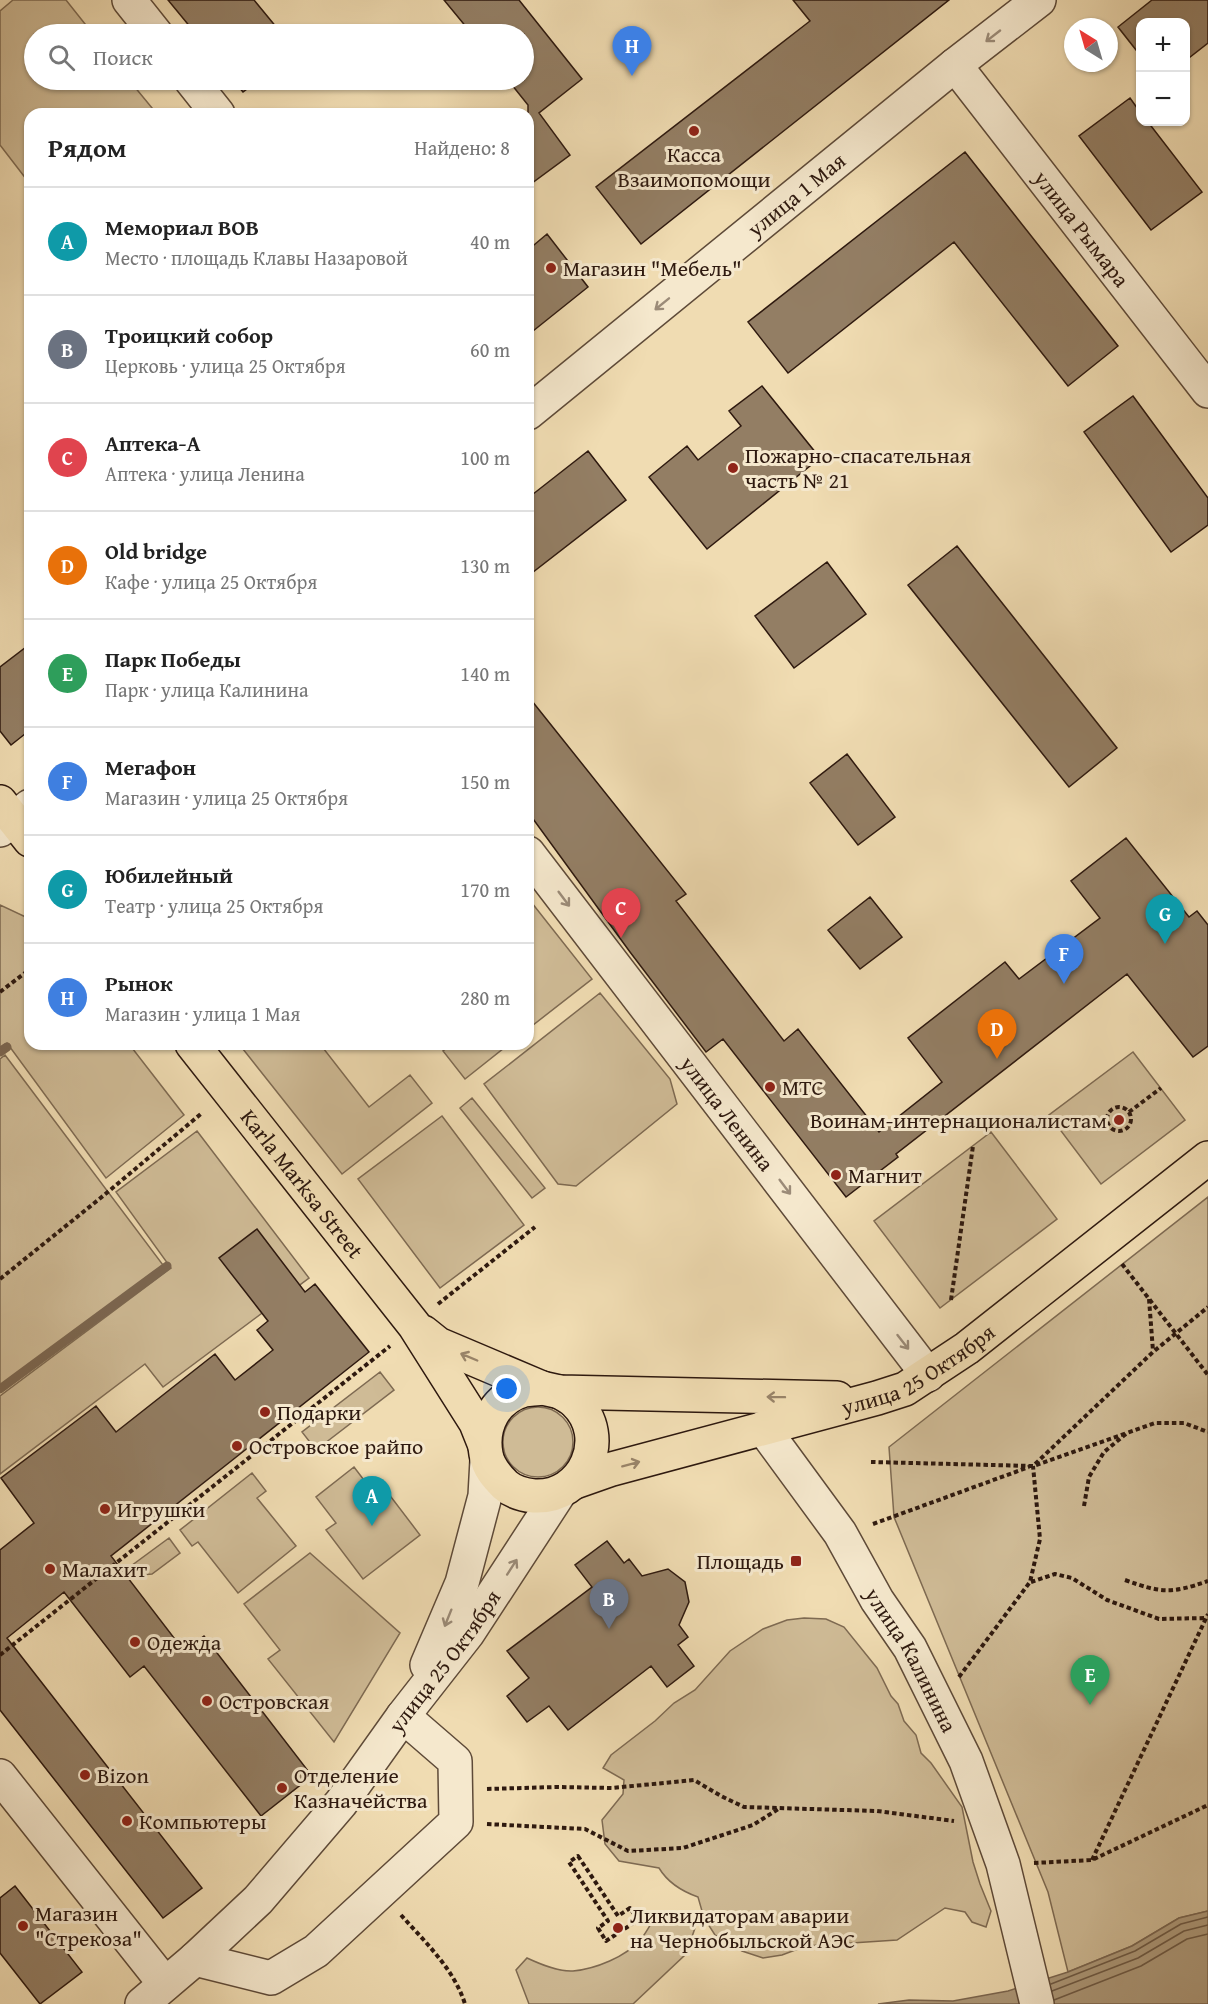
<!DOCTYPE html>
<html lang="ru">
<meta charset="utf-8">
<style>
body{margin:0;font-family:"Gentium Book Plus",serif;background:#f2f2f2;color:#222}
.controls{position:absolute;right:18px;top:18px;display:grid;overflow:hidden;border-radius:12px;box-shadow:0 2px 4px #0004}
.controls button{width:54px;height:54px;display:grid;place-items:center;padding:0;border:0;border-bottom:2px solid #e0e0e0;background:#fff;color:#222;font:30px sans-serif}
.compass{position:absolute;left:1064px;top:18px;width:54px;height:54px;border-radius:50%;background:#fff;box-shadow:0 2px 4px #0004;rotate:323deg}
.you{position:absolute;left:507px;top:1389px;width:21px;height:21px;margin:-15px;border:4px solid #fff;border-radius:50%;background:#1a73e8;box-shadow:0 0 0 9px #1a73e833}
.badge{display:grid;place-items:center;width:39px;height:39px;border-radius:50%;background:#111827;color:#fff;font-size:20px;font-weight:700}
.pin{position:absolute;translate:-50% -50px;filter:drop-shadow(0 2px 3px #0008)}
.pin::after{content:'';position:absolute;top:32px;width:21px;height:18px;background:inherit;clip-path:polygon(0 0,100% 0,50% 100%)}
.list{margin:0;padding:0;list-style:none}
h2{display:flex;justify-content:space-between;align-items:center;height:78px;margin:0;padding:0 24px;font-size:26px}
h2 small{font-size:20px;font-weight:400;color:#767676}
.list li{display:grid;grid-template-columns:39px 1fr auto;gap:18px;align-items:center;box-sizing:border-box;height:108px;padding:0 24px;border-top:2px solid #e0e0e0}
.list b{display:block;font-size:22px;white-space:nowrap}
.list p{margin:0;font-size:20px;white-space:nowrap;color:#767676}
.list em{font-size:20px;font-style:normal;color:#767676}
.icon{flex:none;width:33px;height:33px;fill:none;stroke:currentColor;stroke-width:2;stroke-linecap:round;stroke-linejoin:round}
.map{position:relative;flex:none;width:1208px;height:2004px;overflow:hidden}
.search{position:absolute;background:#fff;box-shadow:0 2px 4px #0004;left:24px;top:24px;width:510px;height:66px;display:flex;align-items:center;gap:15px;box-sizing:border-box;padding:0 21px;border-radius:33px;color:#767676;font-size:22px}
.panel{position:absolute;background:#fff;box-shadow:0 2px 4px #0004;left:24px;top:108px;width:510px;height:942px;border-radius:18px}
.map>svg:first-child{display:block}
.green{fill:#cfbb96;stroke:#7e6a52;stroke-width:1.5}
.water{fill:#ae9a7b;stroke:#7b6650;stroke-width:1.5}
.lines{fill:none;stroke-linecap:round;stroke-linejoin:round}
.shore{stroke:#6e5a45;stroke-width:1.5}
.stream{stroke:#7b6650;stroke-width:9}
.building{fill:#937e64;stroke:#2e190f;stroke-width:1.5}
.minor-casing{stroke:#5e4a38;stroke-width:36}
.major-casing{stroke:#2e190f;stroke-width:36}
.path{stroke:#2e190f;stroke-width:4;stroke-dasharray:4.5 3;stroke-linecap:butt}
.minor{stroke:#f5e8cd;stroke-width:33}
.major{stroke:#f0dcb2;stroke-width:33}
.oneway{stroke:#9b8b78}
.oneway2{stroke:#998469}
.poi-dot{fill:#8f2418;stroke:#f5e8cd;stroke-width:2}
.labels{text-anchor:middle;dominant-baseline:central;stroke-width:6;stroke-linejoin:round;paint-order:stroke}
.poi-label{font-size:22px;fill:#2e190f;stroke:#f5e8cd;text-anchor:start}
.street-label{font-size:22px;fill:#2e190f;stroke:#f5e8cd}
</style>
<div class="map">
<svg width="1208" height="2004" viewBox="0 0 1208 2004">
<rect width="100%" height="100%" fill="#f0dcb2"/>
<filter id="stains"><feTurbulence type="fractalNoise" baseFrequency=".00333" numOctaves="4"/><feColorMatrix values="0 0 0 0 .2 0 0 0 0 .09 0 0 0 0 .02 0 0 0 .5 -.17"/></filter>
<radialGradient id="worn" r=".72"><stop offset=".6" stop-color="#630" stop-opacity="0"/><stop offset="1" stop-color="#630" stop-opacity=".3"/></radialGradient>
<path class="green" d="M13 0H66L93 34H34V80H129L157 114H30V184L0 145V11Z
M528 898 592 979 528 1029Z
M0 905 30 919V1044H129L184 1115 106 1178 7 1043 0 1047Z
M600 993 670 1079 677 1104 576 1186 558 1184 484 1084Z
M239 1044H320L369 1107 410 1075 432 1103 342 1174Z
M452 1044H509L465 1079 443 1051Z
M1133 1052 1185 1120 1101 1184 1049 1115Z
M5 1055 163 1265 0 1387V1059Z
M472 1098 545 1188 532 1198 460 1108Z
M442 1116 524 1225 440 1288 358 1179Z
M197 1131 309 1278 163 1387 145 1364 0 1474V1396L171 1268 116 1192Z
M991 1132 1057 1219 940 1308 874 1221Z
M1208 1197V1911L1179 1918 1132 1946 1068 1972 1048 1892 894 1517 889 1447Z
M380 1372 394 1390 316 1450 302 1432Z
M503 1442a35 35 0 1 1 70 0a35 35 0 1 1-70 0Z
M354 1467 376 1496 385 1489 420 1535 363 1579 326 1530 336 1523 316 1497Z
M252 1473 266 1491 257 1498 296 1546 238 1593 198 1542 192 1546 180 1530Z
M169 1538 180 1553 152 1574 116 1577Z
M310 1553 400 1633 334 1742 268 1659 280 1650 244 1604Z
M804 1618 826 1619 844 1627 877 1668 891 1696 898 1704 904 1721 916 1735 921 1753 931 1763 962 1807 973 1862 980 1884 991 1911 986 1927 972 1922 965 1912 945 1908 897 1940 806 1946 782 1955 763 1958 742 1951 715 1935 704 1918 698 1897C681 1891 668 1883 659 1868L619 1861 605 1844 602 1820 623 1794 624 1780 603 1768 611 1755 655 1721 674 1703 695 1690 730 1651 763 1629 787 1620Z
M654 1919 680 1920 695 1928 686 1954 633 2004H529L516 1970 527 1958C540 1964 558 1972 573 1971 595 1969 626 1957 641 1939 646 1933 650 1925 654 1919Z"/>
<path class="water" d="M1208 1911V2004H878L909 2000 953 2001 1008 1991 1068 1972 1132 1946 1179 1918Z"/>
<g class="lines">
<path class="shore" d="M1051 1984 1135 1951 1181 1924 1208 1917
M1052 1991 1138 1958 1184 1931 1208 1925
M1054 2000 1141 1966 1187 1939 1208 1934"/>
<path class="stream" d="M0 1052 7 1047
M0 1389 167 1266"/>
</g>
<path class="building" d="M168 0H254L282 34H196Z
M444 0H519L582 79 539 113 570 155 528 186V105L508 80H524V34H472Z
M793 0H949L641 244 596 187 810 21Z
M1152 0H1208V43L1185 61V22H1140V55L1118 27Z
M233 80H259L243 92Z
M1130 98 1140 112V122H1148L1202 192 1151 230 1079 136Z
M965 152 1118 346 1068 386 954 242 788 373 748 322Z
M547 234 588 287 528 335V250Z
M762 386 820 458 707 549 649 477 687 446 698 460 741 426 729 411Z
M1133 396 1208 498V525L1171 552 1084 432Z
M588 451 626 500 528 576V498Z
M957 546 1117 748 1069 787 908 585Z
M827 562 866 614 794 668 755 616Z
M30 644V730L11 745 0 731V667Z
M528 696 686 894 676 901 784 1041 798 1029 879 1132 942 1082 908 1038 1005 962 1019 979 1100 918 1071 881 1126 838 1189 917 1197 911 1208 925V1046L1193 1057 1127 974 896 1154 898 1157 846 1197 723 1039 706 1052 630 952 528 812Z
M847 754 895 817 858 845 810 783Z
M870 897 902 937 860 969 828 930Z
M257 1229 305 1292 315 1284 369 1352 111 1556 184 1651 204 1636 312 1776 261 1816 144 1666 130 1677 64 1592 7 1638 202 1888 163 1918 0 1710V1550L34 1523 1 1478 96 1406 116 1432 215 1354 235 1380 273 1350 257 1330 268 1321 219 1258Z
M607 1541 624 1563 629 1559 642 1576 668 1569 685 1582 689 1602 679 1625 688 1637 678 1645 694 1666 667 1687 651 1666 568 1730 549 1706 527 1722 507 1696 529 1678 507 1651 592 1587 575 1565Z
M15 1886 82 1972 40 2004 0 1953V1898Z"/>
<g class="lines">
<g class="minor-casing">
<g id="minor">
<path d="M129 0 156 34"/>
<path id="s1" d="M955 65 1208 391"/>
<path d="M191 80 218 114"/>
<path id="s2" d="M528 413 955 65 1039 0"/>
<path d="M0 830 30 806"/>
<path id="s3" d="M528 853 928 1375"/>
<path id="s4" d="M763 1428 840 1533 877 1600 910 1648 966 1761 1003 1864 1037 2004"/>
<path d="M427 1665 462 1583 485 1496 487 1460"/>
<path d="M0 1776 165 1984"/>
<path d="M195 1959 271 1978 316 1951 456 1822 455 1761 403 1716"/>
<path id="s5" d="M142 2004 195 1959 258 1900 341 1803 403 1716 468 1633 560 1492"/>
</g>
</g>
<g class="major-casing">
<g id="major">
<path d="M0 802 30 840"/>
<path id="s6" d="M192 1044 414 1325 476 1423 484 1443"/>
<path d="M423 1332 438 1344 542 1388 560 1392 837 1398"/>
<path d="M542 1388C537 1389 530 1389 524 1390 495 1398 481 1426 486 1454 488 1467 496 1476 505 1485 513 1492 524 1495 534 1496 584 1499 612 1437 575 1402 571 1398 565 1395 560 1392"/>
<path id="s7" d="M575 1482 612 1469 877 1398 905 1389 967 1348 1208 1158"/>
</g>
</g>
<path class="path" d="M0 992 30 969
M1107 1119a12 12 0 1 1 24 0a12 12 0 1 1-24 0Z
M1129 1112 1161 1088
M1122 1264 1208 1375
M0 1279 103 1196 202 1113
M1149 1299 1153 1351
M951 1300 973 1146
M438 1304 535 1227
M871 1462 1033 1466 1153 1352 1208 1307
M1036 1465 1127 1433
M1084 1506 1089 1477 1104 1452 1127 1433 1155 1423H1184L1208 1432
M873 1524 1029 1467
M1125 1580C1161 1593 1171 1594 1208 1581
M1031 1582 1055 1574 1072 1578 1107 1600 1159 1619 1207 1618
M0 1655 390 1346
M959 1677 1030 1582 1040 1539 1033 1466
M487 1789 557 1787 612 1788 694 1780 721 1796 744 1807 877 1811 954 1821
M487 1824 585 1829 628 1851 683 1848 753 1825 780 1808
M578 1856 618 1916 630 1908 638 1920 606 1941 598 1928 608 1921 569 1862Z
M1092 1860 1208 1614
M1034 1863 1092 1860 1208 1805
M401 1915C425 1942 454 1969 465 2004"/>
<use href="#minor" class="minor"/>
<use href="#major" class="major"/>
</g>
<defs><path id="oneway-shaft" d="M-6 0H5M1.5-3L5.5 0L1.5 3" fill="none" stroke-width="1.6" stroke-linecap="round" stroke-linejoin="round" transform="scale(1.5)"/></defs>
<g class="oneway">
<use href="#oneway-shaft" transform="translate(993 36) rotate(142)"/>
<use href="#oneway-shaft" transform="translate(662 304) rotate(141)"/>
<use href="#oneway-shaft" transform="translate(564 899) rotate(53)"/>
<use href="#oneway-shaft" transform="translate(785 1187) rotate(53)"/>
<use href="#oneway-shaft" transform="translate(903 1342) rotate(52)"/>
<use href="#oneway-shaft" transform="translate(512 1567) rotate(-57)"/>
<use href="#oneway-shaft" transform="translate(448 1618) rotate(112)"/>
</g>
<g class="oneway2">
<use href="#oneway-shaft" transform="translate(469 1357) rotate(-157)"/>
<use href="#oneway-shaft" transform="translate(776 1397) rotate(-179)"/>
<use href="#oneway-shaft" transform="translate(631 1464) rotate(-15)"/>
</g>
<g class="poi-dot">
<circle cx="694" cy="131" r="6"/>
<circle cx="551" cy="268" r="6"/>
<circle cx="733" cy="468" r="6"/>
<circle cx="770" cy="1087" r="6"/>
<circle cx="1119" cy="1120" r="6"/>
<circle cx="836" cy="1175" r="6"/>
<circle cx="265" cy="1412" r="6"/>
<circle cx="237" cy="1446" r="6"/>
<circle cx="105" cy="1509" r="6"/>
<rect x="790" y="1555" width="12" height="12" rx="3"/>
<circle cx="50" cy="1569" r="6"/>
<circle cx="135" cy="1642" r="6"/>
<circle cx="207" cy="1701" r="6"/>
<circle cx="85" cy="1775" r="6"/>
<circle cx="282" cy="1788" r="6"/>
<circle cx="127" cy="1821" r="6"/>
<circle cx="23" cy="1926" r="6"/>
<circle cx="618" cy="1928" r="6"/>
</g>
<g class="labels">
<g class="poi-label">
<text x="694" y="154" text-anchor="middle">Касса<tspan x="694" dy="25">Взаимопомощи</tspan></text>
<text x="563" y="268">Магазин "Мебель"</text>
<text x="745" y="455">Пожарно-спасательная<tspan x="745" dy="25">часть № 21</tspan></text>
<text x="782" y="1087">МТС</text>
<text x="1107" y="1120" text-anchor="end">Воинам-интернационалистам</text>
<text x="848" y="1175">Магнит</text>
<text x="277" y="1412">Подарки</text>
<text x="249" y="1446">Островское райпо</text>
<text x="117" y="1509">Игрушки</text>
<text x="784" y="1561" text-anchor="end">Площадь</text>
<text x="62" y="1569">Малахит</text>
<text x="147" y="1642">Одежда</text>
<text x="219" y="1701">Островская</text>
<text x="97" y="1775">Bizon</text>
<text x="294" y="1775">Отделение<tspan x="294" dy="25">Казначейства</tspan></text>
<text x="139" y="1821">Компьютеры</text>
<text x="35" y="1913">Магазин<tspan x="35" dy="25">"Стрекоза"</tspan></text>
<text x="630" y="1915">Ликвидаторам аварии<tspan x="630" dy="25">на Чернобыльской АЭС</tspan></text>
</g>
<g class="street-label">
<text stroke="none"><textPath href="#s2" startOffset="346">улица 1 Мая</textPath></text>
<text stroke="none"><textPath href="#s1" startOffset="207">улица Рымара</textPath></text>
<text stroke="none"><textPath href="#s3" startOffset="328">улица Ленина</textPath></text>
<text stroke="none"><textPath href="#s6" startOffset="178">Karla Marksa Street</textPath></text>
<text stroke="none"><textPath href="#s7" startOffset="363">улица 25 Октября</textPath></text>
<text stroke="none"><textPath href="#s4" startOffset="276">улица Калинина</textPath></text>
<text stroke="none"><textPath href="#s5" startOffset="459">улица 25 Октября</textPath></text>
</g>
</g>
<rect width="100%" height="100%" filter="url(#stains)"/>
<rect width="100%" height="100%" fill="url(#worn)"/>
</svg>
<div class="controls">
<button>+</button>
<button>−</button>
</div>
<svg class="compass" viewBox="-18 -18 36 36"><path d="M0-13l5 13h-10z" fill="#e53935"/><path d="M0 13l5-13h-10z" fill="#767676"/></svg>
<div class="you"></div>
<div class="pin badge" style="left:372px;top:1526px;background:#0f9aa8">A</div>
<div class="pin badge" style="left:609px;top:1629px;background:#6b7280">B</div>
<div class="pin badge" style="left:621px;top:938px;background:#e0444e">C</div>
<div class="pin badge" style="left:997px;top:1059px;background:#e8710a">D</div>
<div class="pin badge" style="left:1090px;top:1705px;background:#2e9e5b">E</div>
<div class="pin badge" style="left:1064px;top:984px;background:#3f7fe0">F</div>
<div class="pin badge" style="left:1165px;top:944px;background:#0f9aa8">G</div>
<div class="pin badge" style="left:632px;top:76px;background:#3f7fe0">H</div>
<div class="search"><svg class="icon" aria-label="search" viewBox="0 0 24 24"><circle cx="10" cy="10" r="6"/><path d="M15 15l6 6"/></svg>Поиск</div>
<section class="panel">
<h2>Рядом<small>Найдено: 8</small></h2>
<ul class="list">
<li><span class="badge" style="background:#0f9aa8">A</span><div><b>Мемориал ВОВ</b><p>Место · площадь Клавы Назаровой</p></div><em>40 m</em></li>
<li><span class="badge" style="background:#6b7280">B</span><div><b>Троицкий собор</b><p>Церковь · улица 25 Октября</p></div><em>60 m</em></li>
<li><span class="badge" style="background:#e0444e">C</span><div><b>Аптека-А</b><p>Аптека · улица Ленина</p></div><em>100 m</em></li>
<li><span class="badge" style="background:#e8710a">D</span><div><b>Old bridge</b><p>Кафе · улица 25 Октября</p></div><em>130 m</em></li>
<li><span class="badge" style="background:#2e9e5b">E</span><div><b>Парк Победы</b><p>Парк · улица Калинина</p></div><em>140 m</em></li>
<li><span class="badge" style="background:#3f7fe0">F</span><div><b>Мегафон</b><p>Магазин · улица 25 Октября</p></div><em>150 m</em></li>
<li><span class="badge" style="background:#0f9aa8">G</span><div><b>Юбилейный</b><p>Театр · улица 25 Октября</p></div><em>170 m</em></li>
<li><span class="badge" style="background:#3f7fe0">H</span><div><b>Рынок</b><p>Магазин · улица 1 Мая</p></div><em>280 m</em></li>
</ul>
</section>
</div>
